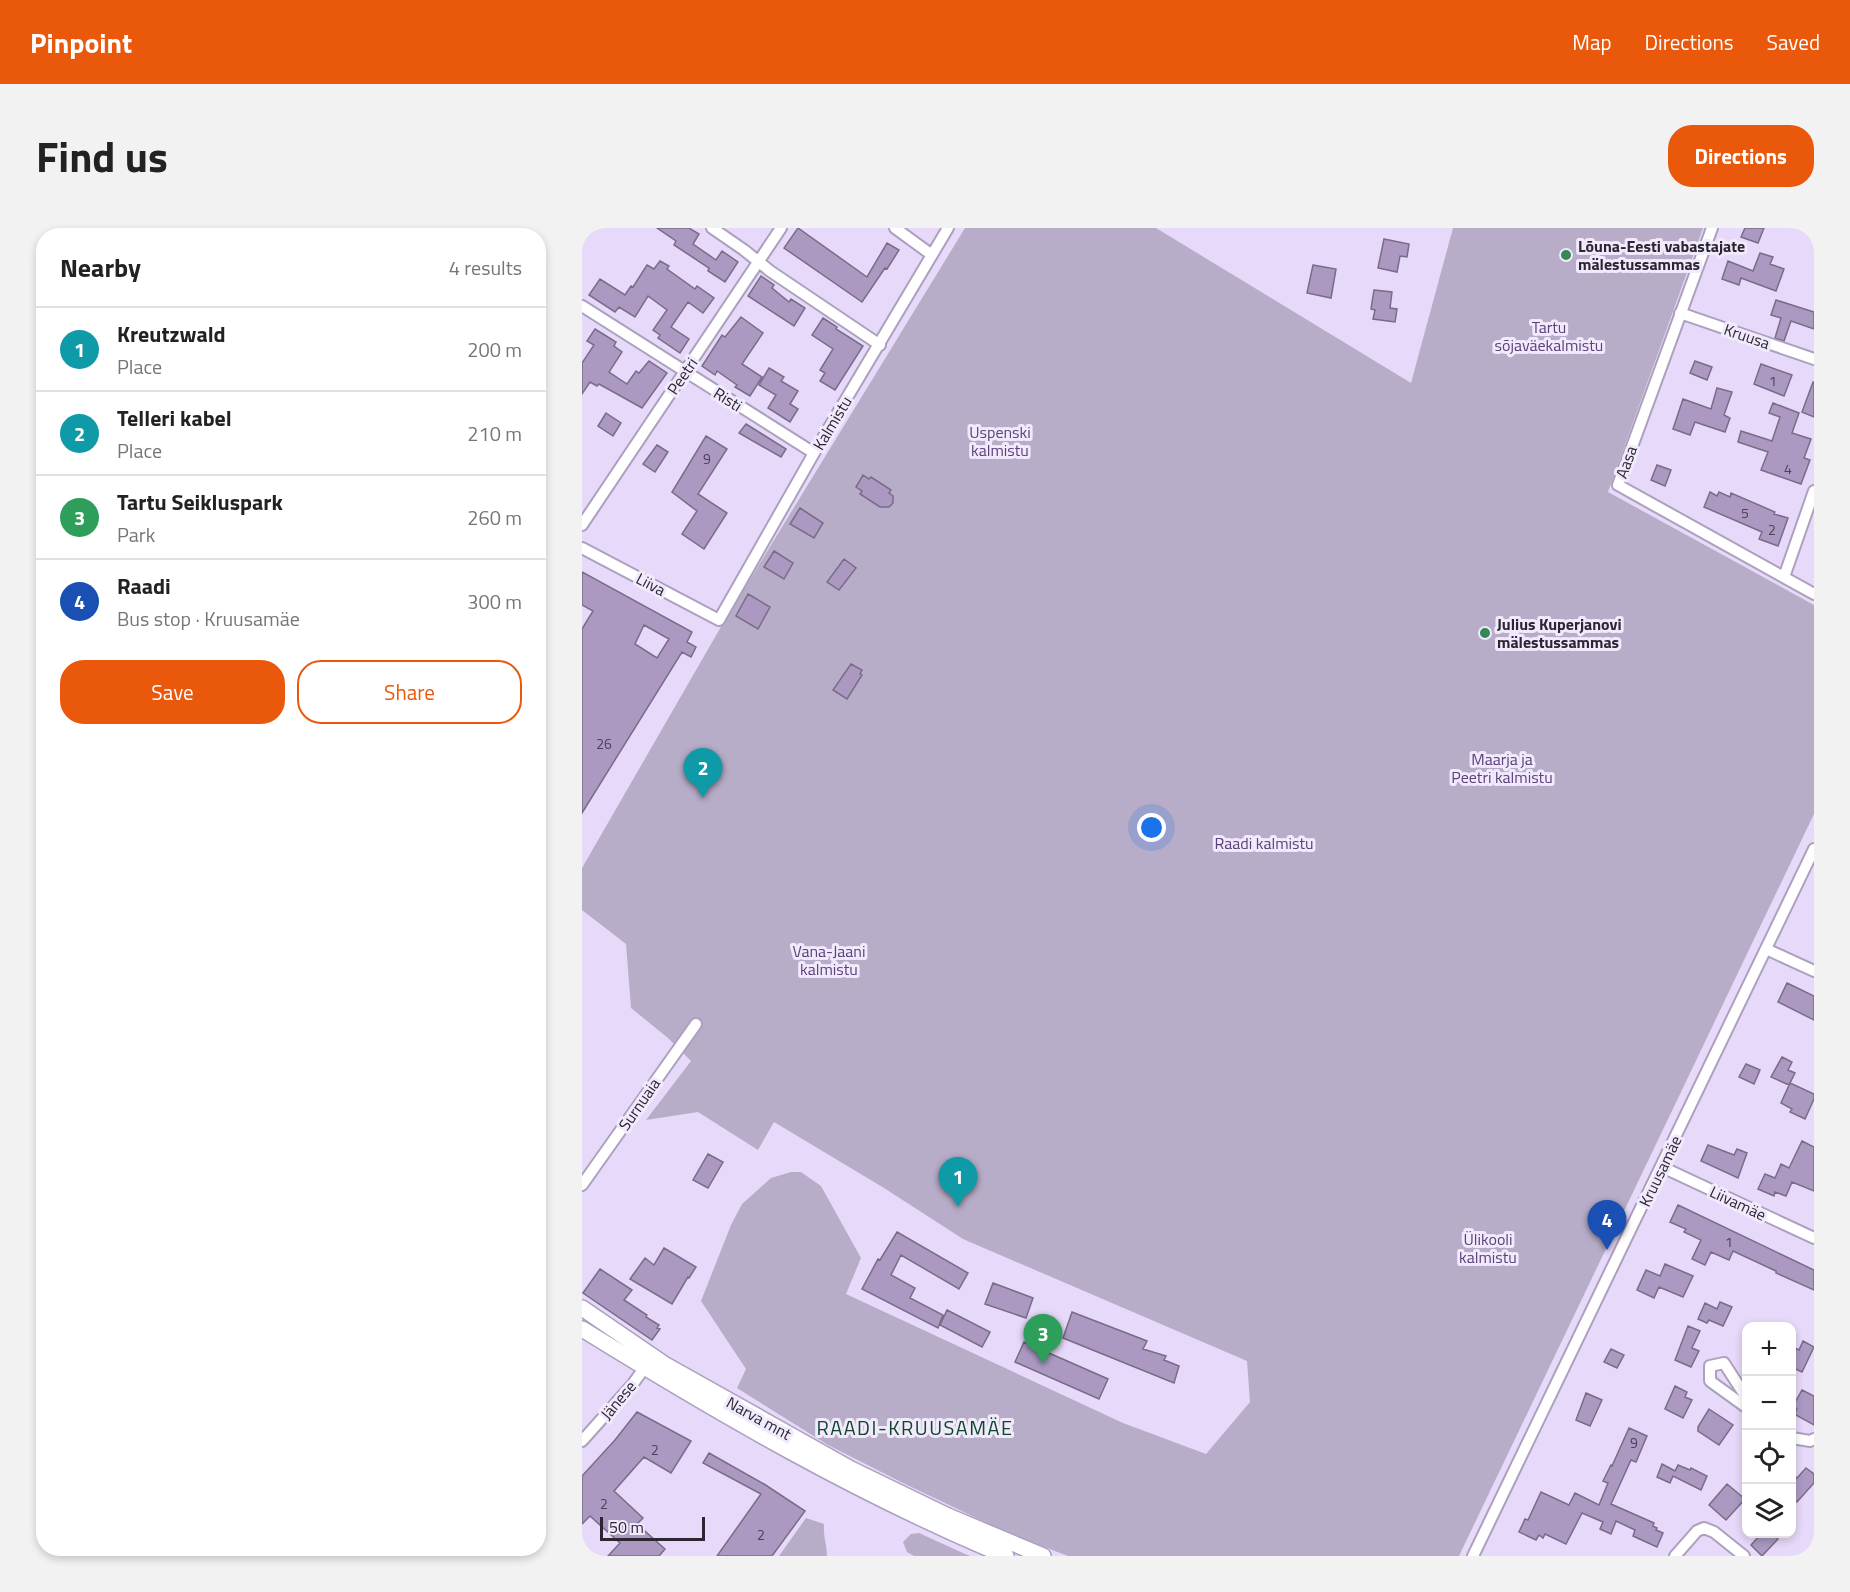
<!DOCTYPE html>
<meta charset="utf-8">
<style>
body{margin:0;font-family:"Titillium Web",sans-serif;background:#f2f2f2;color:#222}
.controls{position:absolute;right:18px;bottom:18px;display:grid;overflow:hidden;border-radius:12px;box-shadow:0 3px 9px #0003}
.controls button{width:54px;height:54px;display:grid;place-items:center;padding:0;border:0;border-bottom:2px solid #e0e0e0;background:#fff;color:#222;font:30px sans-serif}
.scale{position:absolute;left:18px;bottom:15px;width:105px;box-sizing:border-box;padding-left:6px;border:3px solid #2b2631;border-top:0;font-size:16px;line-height:21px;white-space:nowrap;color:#2b2631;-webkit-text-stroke:4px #f1e9fc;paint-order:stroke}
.you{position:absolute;left:570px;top:600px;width:21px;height:21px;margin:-15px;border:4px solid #fff;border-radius:50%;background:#1a73e8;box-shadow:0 0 0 9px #1a73e833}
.badge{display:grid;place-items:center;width:39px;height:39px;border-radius:50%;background:#ea580c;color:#fff;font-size:20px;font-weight:700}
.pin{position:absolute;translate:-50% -50px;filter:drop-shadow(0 2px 3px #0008)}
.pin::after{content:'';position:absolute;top:32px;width:21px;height:18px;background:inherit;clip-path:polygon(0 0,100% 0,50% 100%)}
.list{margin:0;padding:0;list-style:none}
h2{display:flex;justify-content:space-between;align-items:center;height:78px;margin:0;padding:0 24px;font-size:26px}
h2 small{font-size:20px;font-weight:400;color:#767676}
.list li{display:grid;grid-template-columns:39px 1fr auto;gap:18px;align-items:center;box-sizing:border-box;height:84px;padding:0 24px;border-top:2px solid #e0e0e0}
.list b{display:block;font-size:22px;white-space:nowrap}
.list p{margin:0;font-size:20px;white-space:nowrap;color:#767676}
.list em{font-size:20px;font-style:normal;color:#767676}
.actions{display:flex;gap:12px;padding:18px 24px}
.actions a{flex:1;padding:14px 0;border:2px solid #ea580c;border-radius:24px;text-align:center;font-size:21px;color:#ea580c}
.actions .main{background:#ea580c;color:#fff}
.icon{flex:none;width:33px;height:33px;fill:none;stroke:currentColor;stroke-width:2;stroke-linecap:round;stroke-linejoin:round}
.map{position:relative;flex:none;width:1232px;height:1328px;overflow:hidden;border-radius:24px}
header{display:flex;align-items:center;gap:36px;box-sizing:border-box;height:84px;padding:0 30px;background:#ea580c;color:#fff}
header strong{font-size:28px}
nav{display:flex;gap:33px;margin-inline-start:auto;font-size:21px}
.intro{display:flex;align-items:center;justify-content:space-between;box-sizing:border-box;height:144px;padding:0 36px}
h1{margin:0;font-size:42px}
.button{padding:15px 27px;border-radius:24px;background:#ea580c;color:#fff;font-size:21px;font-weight:700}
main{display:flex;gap:36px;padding:0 36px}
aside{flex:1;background:#fff;border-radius:24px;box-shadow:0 3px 9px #0003}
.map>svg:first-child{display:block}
.green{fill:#b8adc8}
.building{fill:#ab99c2;stroke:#786c87;stroke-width:1.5;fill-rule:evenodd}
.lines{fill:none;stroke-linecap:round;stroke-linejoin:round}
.street-casing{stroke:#ada0be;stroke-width:14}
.secondary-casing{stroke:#ada0be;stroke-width:18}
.street{stroke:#fff;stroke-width:10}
.secondary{stroke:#fff;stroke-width:15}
.poi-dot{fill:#368656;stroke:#f1e9fc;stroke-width:2}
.labels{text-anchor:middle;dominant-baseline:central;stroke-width:6;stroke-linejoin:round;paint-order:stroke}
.number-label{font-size:14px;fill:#4b4355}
.poi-label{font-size:16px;font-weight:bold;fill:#2b2631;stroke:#f1e9fc;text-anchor:start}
.park-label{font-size:16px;fill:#5c4279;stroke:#f1e9fc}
.street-label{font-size:16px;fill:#2b2631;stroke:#f1e9fc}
.quarter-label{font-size:20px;letter-spacing:1.5px;fill:#0d4728;stroke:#f1e9fc}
</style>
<header>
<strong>Pinpoint</strong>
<nav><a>Map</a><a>Directions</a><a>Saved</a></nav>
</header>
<div class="intro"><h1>Find us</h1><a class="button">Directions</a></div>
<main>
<aside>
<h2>Nearby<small>4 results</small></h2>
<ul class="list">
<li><span class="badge" style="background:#0f9aa8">1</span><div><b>Kreutzwald</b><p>Place</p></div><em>200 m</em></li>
<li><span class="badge" style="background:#0f9aa8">2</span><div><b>Telleri kabel</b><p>Place</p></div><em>210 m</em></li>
<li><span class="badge" style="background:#2e9e5b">3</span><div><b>Tartu Seikluspark</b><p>Park</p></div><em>260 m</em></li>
<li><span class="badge" style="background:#1a4fb4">4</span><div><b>Raadi</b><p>Bus stop · Kruusamäe</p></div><em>300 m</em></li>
</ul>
<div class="actions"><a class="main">Save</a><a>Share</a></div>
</aside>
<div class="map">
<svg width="1232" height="1328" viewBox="0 0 1232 1328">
<rect width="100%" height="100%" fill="#e7d9f9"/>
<path class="green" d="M383 0H574L829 155 871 0H1121L1026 264 1232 377V586L877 1328H486L428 1306 323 1256 246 1217 155 1160 164 1141 119 1073 149 997 160 976 189 950 209 944H219L239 958 279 1030 264 1066 541 1195 624 1226 668 1174 665 1133 381 1011 302 960 192 894 176 922 116 884 64 892 109 833 86 810 49 780 44 716 0 682V640L140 397Z
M224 1290 242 1296C241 1308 245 1317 245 1328H197Z
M337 1305 383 1326 388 1328H332L325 1324 321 1314 329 1306Z"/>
<path class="building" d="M75 0H107L117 6 111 16 134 32 140 23 156 34 143 54 126 43 127 40 92 17 94 13Z
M216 0 285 49 305 15 317 22 305 41 303 40 280 74 202 20Z
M1163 0H1182L1176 15 1159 9Z
M802 11 827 16 825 29 818 28 815 44 796 40Z
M1178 25 1191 29 1188 36 1202 41 1194 63 1159 50 1157 57 1140 51 1146 33 1171 43Z
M78 33 87 38 85 41 113 61 115 58 132 70 121 85 106 74 89 99 107 111 98 125 76 110 78 107 71 102 85 82 66 68 53 89 37 79 33 84 7 67 18 51 43 67 49 58 51 59 65 37 72 41Z
M731 37 754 41 749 70 725 65Z
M179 48 192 57 190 60 207 74 209 71 223 80 212 98 166 68Z
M792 62 810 64 808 80 815 81 813 94 791 91 793 82 789 81Z
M1194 72 1232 84V101L1209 93 1202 113 1193 110 1199 90 1189 87Z
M159 89 181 105 160 136 180 149 168 168 153 159 155 157 135 143 133 147 120 138 140 107 143 109Z
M241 90 255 99 254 101 281 118 253 162 238 153 243 145 238 142 251 121 230 107Z
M13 101 34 114 32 118 40 124 27 144 45 156 54 143 57 145 67 133 85 145 60 180 17 156 15 158 8 154 0 166V135L12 117 5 113Z
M1113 133 1130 139 1125 152 1108 145Z
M1179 136 1210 147 1202 168 1172 156Z
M187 140 202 149 199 153 216 163 208 176 216 181 208 194 186 180 194 167 177 157Z
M1231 154 1232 155V189L1220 184Z
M1135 160 1150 164 1142 187 1148 190 1143 204 1113 194 1108 207 1091 201 1101 171 1129 181Z
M1191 175 1217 185 1210 205 1229 211 1222 230 1228 232 1219 256 1179 242 1186 224 1156 214 1159 203 1190 213 1198 189 1187 185Z
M24 185 39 195 31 208 16 198Z
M164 196 204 221 199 229 157 205Z
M124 208 145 221 116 266 145 285 122 321 100 306 115 283 90 264Z
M75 217 86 224 73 244 61 236Z
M1075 237 1089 242 1083 258 1069 252Z
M281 247 287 251 289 249 309 262 307 265 311 268V275L307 279H298L278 266 280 263 274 259Z
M1128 264 1135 268 1137 264 1148 269 1149 265 1193 284 1192 286 1206 290 1196 318 1177 311 1180 304 1122 279Z
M218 280 241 295 232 310 208 296Z
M192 323 211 335 202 351 182 339Z
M262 331 274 340 257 362 245 354Z
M0 344 110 404 105 414 114 419 109 429 100 424 0 585V401L11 383 0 377ZM62 397 87 411 75 430 53 416Z
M166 366 188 379 176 401 154 388Z
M269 436 280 442 278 446 280 447 265 471 251 462Z
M1205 755 1232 768V792L1196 774Z
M1200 829 1210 834 1206 842 1213 845 1207 857 1189 849Z
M1164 836 1178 842 1172 856 1157 849Z
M1208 855 1232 866V871L1223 891 1208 884 1210 881 1199 875Z
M1220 913 1232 919V963L1210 954 1204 968 1193 964 1192 968 1176 961 1183 946 1193 950 1199 936 1207 940Z
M1126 917 1152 927 1155 921 1165 925 1156 950 1119 933Z
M126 926 141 934 126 960 111 952Z
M1096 977 1232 1042V1062L1194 1045V1043L1151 1023 1147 1032 1129 1024 1123 1037 1110 1031 1119 1012 1102 1004 1104 1001 1088 994Z
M315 1004 386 1045 377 1061 319 1027 309 1047 333 1060 328 1070 361 1087 356 1100 280 1061 296 1031 298 1032Z
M82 1020 114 1039 107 1050 106 1049 90 1076 48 1051 63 1030 72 1037Z
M1083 1036 1111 1048 1101 1069 1077 1059 1072 1070 1055 1062 1064 1042 1078 1048Z
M18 1041 50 1062 42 1072 65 1087 64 1089 77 1097 75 1100 78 1101 70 1112 1 1065Z
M411 1055 451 1070 444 1090 403 1076Z
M1138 1074 1150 1079 1141 1098 1127 1092 1125 1095 1116 1091 1123 1075 1135 1081Z
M365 1082 408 1104 400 1119 358 1097Z
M490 1084 565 1113 561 1121 584 1128 582 1132 597 1138 592 1155 481 1110Z
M1106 1098 1118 1103 1110 1120 1117 1123 1109 1139 1093 1132Z
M1221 1113 1232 1119 1220 1144 1209 1139V1118L1217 1122Z
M442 1114 526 1151 517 1171 433 1134Z
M1029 1121 1042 1127 1035 1140 1022 1134Z
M1093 1158 1105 1164 1103 1169 1110 1172 1101 1190 1083 1181Z
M1220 1162 1232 1168V1197L1212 1186 1215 1181 1211 1178Z
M1004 1165 1020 1172 1008 1198 994 1192Z
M1127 1181 1151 1197 1137 1217 1116 1203V1199Z
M55 1184 109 1213 89 1245 62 1229 32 1263 61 1290 55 1296 83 1321 77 1328H26L38 1315 8 1288 0 1296V1248L33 1212Z
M1047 1200 1065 1208 1054 1234 1049 1232 1029 1276 1072 1295 1071 1298 1075 1300 1074 1302 1081 1305 1075 1319 1051 1308 1053 1302 1034 1293 1029 1306 1018 1301 1021 1294 1000 1285 984 1316 963 1306 961 1310 957 1307 954 1312 937 1304 943 1291 946 1292 959 1264 987 1277 993 1265 1017 1277 1026 1255 1021 1253 1029 1237 1030 1238Z
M127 1225 182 1256 223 1283 190 1328H135L179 1266 121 1235Z
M1080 1236 1093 1243 1096 1237 1108 1242 1109 1240 1125 1248 1119 1262 1091 1248 1088 1255 1075 1249Z
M1224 1240 1232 1246V1255L1215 1274 1209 1268V1246L1215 1250Z
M1145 1256 1163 1271 1144 1292 1127 1277Z
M1180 1305H1191L1196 1311 1180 1328 1169 1317Z"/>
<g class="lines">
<g class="street-casing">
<path id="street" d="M130 0 162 22 188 43 298 117
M313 0 350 27
M1130 0 1036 257 1232 366
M0 78 232 225
M1098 85 1232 131
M0 297 199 0
M0 320 137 392 232 225 366 0
M1202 349 1232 263
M1184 721 1232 743
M1080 939 1232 1010
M0 957 114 796
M1164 1169 1142 1135 1128 1138V1153L1164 1179
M1210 1210 1228 1213 1232 1211
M0 1213 50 1157 66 1135
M891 1328 1232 621
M1093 1328 1115 1303 1122 1300 1132 1304 1162 1328"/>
</g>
<g class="secondary-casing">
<path id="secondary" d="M0 1080 82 1136 269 1241 366 1288 461 1328
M0 1101C136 1185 275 1266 424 1328"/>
</g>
<use href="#street" class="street"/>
<use href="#secondary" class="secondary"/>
</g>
<g class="poi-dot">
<circle cx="984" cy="27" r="6"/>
<circle cx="903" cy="405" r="6"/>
</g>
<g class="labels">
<g class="number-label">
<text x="1191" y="152">1</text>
<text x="125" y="230">9</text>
<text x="1206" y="240">4</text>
<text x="1163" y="284">5</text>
<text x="1190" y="301">2</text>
<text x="22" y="515">26</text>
<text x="1147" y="1013">1</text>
<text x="1052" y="1214">9</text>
<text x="73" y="1221">2</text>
<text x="22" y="1275">2</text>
<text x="179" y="1306">2</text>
</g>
<g class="poi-label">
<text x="996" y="18">Lõuna-Eesti vabastajate<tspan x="996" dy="18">mälestussammas</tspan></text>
<text x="915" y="396">Julius Kuperjanovi<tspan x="915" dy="18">mälestussammas</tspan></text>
</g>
<g class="park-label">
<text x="967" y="99">Tartu<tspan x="967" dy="18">sõjaväekalmistu</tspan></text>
<text x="418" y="204">Uspenski<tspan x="418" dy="18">kalmistu</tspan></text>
<text x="920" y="531">Maarja ja<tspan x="920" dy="18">Peetri kalmistu</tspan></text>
<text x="682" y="615">Raadi kalmistu</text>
<text x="247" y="723">Vana-Jaani<tspan x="247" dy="18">kalmistu</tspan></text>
<text x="906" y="1011">Ülikooli<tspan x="906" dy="18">kalmistu</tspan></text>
</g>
<g class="street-label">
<text transform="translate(1165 108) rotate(19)">Kruusa</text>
<text transform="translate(100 148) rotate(-56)">Peetri</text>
<text transform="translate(146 171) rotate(32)">Risti</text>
<text transform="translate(250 195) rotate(-59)">Kalmistu</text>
<text transform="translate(1044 234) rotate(-70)">Aasa</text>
<text transform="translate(69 356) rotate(28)">Liiva</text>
<text transform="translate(57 876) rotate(-55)">Surnuaia</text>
<text transform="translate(1078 943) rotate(-64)">Kruusamäe</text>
<text transform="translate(1156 975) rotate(25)">Liivamäe</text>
<text transform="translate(36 1172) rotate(-50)">Jänese</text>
<text transform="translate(177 1190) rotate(29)">Narva mnt</text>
</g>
<g class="quarter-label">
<text x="333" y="1199">RAADI-KRUUSAMÄE</text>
</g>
</g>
</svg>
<div class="controls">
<button>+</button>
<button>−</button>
<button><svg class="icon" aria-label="locate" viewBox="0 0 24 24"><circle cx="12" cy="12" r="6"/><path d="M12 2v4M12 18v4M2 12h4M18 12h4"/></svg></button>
<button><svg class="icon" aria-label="layers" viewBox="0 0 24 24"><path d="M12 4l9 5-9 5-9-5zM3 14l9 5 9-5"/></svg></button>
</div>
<div class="scale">50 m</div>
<div class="you"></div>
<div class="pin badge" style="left:376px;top:979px;background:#0f9aa8">1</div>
<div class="pin badge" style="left:121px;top:570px;background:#0f9aa8">2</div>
<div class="pin badge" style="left:461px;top:1136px;background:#2e9e5b">3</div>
<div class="pin badge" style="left:1025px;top:1022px;background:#1a4fb4">4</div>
</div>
</main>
